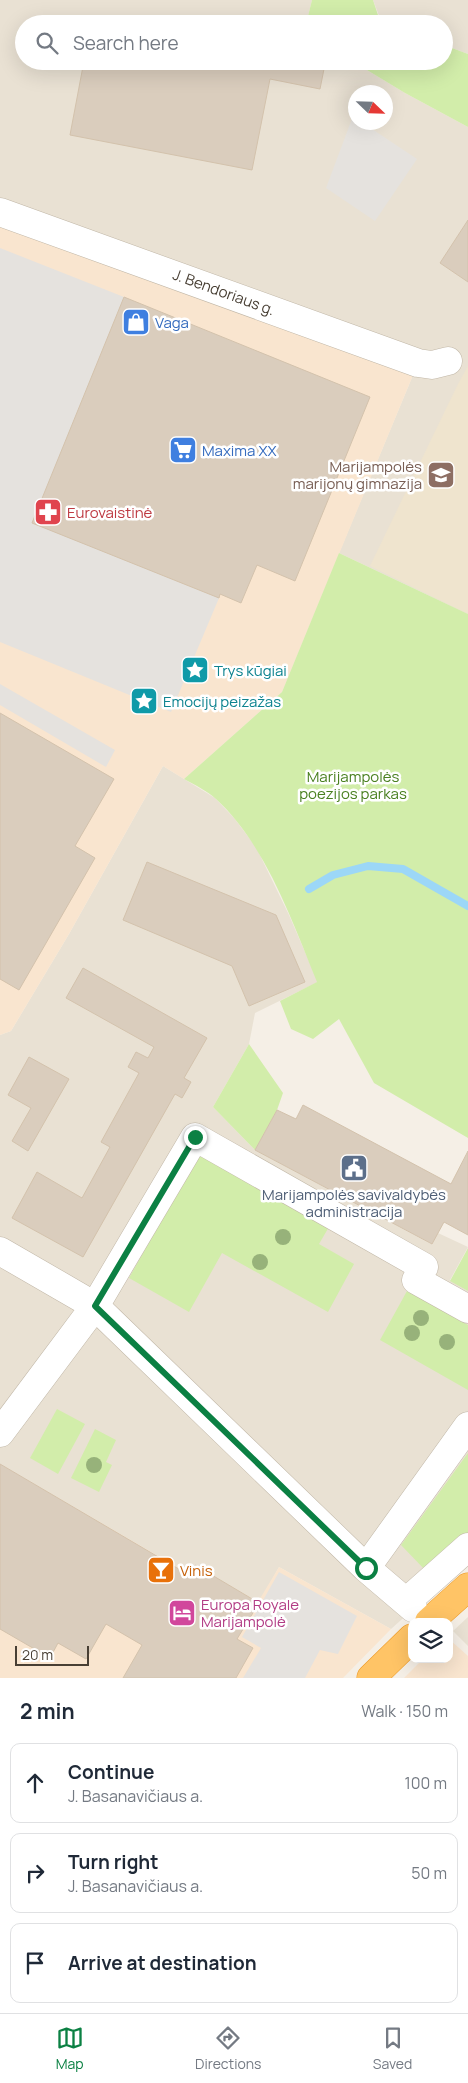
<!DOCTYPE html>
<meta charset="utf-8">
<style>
body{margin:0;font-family:Manrope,sans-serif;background:#f6f6f7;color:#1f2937}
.controls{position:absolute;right:15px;bottom:15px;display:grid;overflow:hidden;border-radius:10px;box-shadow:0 5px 20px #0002}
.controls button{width:45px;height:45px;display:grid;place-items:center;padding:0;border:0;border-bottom:1px solid #e0e1e3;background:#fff;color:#1f2937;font:25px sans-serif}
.compass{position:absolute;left:348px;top:85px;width:45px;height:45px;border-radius:50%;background:#fff;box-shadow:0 5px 20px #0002;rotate:113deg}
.scale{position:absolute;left:15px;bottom:12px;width:74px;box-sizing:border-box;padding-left:5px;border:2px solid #483f34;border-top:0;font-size:14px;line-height:18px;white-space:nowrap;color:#483f34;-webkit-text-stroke:4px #fff;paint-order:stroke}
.stop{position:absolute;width:15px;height:15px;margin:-11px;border:4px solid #0b8043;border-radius:50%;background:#fff}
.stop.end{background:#0b8043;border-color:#fff;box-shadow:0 1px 5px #0008}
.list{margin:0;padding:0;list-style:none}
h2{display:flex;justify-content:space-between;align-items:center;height:65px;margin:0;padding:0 20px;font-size:21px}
h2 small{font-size:16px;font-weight:400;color:#747a83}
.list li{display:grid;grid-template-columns:32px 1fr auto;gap:15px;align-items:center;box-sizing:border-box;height:80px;margin:0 10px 10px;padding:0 10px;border:1px solid #e0e1e3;border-radius:10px}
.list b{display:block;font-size:19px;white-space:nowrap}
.list p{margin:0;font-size:16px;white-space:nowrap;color:#747a83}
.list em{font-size:16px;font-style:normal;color:#747a83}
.icon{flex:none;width:28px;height:28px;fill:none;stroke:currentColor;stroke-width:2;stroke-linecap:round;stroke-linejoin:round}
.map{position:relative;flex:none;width:468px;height:1678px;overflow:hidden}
.search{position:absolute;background:#fff;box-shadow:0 5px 20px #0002;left:15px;right:15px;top:15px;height:55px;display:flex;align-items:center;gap:12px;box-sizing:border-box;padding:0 18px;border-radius:28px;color:#747a83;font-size:19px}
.sheet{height:335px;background:#fff}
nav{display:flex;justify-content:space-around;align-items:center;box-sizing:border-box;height:70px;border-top:1px solid #e0e1e3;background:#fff;font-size:14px;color:#747a83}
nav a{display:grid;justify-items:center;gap:2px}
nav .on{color:#0b8043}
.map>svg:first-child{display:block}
.residential{fill:#e9e1d3;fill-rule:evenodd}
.commercial{fill:#f9e5cf}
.education{fill:#efe4ce}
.green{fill:#d2edaa}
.parking{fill:#e5e2de}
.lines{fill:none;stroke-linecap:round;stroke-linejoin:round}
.stream{stroke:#9cd7f7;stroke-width:8}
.building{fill:#dacdbd;stroke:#d3c2ac}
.minor-casing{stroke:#c1b7a7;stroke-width:29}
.highway-casing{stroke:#ed9a27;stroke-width:29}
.minor{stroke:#fff;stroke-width:28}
.highway{stroke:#ffc466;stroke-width:28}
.tree{fill:#97b27a}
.route{stroke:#0b8043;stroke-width:6}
.labels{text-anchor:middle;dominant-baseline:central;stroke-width:5;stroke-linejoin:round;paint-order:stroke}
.street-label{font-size:15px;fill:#483f34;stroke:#fff}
.shop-label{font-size:15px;fill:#366cbe;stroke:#fff;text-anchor:start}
.education-label{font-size:15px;fill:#785e54;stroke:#fff;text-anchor:end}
.health-label{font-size:15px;fill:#be3a42;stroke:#fff;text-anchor:start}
.culture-label{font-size:15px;fill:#0d838f;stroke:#fff;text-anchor:start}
.park-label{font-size:15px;fill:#4a8021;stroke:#fff}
.service-label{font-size:15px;fill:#4e5e75;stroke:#fff}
.food-label{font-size:15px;fill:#c56008;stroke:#fff;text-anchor:start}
.hotel-label{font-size:15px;fill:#b23c85;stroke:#fff;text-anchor:start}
</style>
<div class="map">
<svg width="468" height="1678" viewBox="0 0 468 1678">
<rect width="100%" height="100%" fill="#f5efe6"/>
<path class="residential" d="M0 0H312L306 24H24V61H352L405 93 468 127V614L339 553 418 363 0 212ZM356 92H386V122H356Z
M373 0H468V54L444 45V24H388L381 21Z
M163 766 215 798 234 818 256 847 289 915 318 982 255 1013 249 1044 213 1107 255 1150 431 1244 438 1233 468 1247 450 1280 468 1291V1560L391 1629 279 1567 259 1603 195 1566 189 1575 0 1464V1035L11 1031 69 934Z
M468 1617V1646L453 1631Z"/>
<path class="commercial" d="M0 212 418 363 282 692 184 779 163 766 69 934 11 1031 0 1035Z
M0 1464 189 1574 195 1565 258 1602 279 1567 391 1629 343 1678H0Z
M449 1639 468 1656V1678H404L423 1659H449Z"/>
<path class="education" d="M468 366V614L370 566 458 384Z"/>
<path class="green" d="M312 0H373L380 21 388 24H306Z
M444 45 468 54V127L405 93 352 61H444Z
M339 553 468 614V1138L374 1083 339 1019 313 1039 291 1029 280 1001 317 982C292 921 266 845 216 799 207 791 195 785 184 779L282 692Z
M249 1044 283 1093 277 1110 255 1150 213 1107Z
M202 1147 333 1220 319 1244 354 1264 328 1312 222 1253 189 1312 129 1278Z
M468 1248V1291L450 1281Z
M407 1291 468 1325V1390L380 1340Z
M57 1409 85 1424 58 1474 30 1458Z
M95 1429 116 1440 106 1462 112 1465 99 1492 71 1478Z
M468 1453V1533L426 1571 401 1545Z"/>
<path class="parking" d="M353 116 355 118 356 122 363 123 417 159 375 221 326 188Z
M0 248 124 297 33 523 219 598 171 712 0 642Z
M0 684 115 750 106 767 0 705Z
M279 1572 357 1616 338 1654 320 1650 305 1678H243L261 1648 242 1637Z"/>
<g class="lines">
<path class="stream" d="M309 889 333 875 368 866 403 869 468 906"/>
</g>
<path class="building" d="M84 61H312L325 64 320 89 270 79 252 170 70 135Z
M468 220V282L440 263Z
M124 297 370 397 295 581 257 565 241 603 220 594 219 598 32 523Z
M0 713 114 779 75 846 95 858 19 990 0 979Z
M147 862 276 915 305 982 249 1006 232 966 123 920Z
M83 968 207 1038 184 1078 191 1082 182 1098 175 1094 83 1257 12 1218 37 1172 82 1198 110 1147 101 1142 139 1073 128 1067 136 1052 148 1058 154 1047 66 998Z
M29 1057 69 1079 28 1151 12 1141 31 1108 8 1095Z
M303 1105 451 1184 468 1151V1235L444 1222 432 1244 255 1150 277 1110 296 1119Z
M0 1464 189 1575 195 1565 259 1603 237 1639 253 1648 236 1678H123L142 1645 106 1624 86 1659 58 1643 50 1658 0 1629Z"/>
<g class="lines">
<g class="minor-casing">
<path id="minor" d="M0 212 418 363 432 365 448 361
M0 1251 95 1306 366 1568 413 1608
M0 1433 95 1306 195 1137 424 1267 416 1280 468 1309
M366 1568 468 1426
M406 1602 468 1547"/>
</g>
<g class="highway-casing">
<path id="highway" d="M429 1622 468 1587
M371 1678 412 1638"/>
</g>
<use href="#minor" class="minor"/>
<use href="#highway" class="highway"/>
</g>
<g class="tree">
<circle cx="283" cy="1237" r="8"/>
<circle cx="260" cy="1262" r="8"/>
<circle cx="421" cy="1318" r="8"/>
<circle cx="412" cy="1333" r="8"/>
<circle cx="447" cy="1342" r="8"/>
<circle cx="94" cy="1465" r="8"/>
</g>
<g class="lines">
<path class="route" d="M195 1137 95 1306 366 1568"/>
</g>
<defs>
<g id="shop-square" transform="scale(1.4375)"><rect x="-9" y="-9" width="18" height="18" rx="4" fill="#3f7fe0" stroke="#fff"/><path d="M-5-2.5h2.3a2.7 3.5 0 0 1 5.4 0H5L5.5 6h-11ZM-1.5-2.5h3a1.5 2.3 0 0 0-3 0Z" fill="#fff"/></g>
<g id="supermarket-square" transform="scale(1.4375)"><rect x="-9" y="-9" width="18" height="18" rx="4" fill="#3f7fe0" stroke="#fff"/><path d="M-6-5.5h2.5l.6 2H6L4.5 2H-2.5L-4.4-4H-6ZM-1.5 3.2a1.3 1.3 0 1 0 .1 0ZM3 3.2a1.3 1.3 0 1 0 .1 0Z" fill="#fff"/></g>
<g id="school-square" transform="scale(1.4375)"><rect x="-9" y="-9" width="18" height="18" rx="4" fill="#8d6e63" stroke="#fff"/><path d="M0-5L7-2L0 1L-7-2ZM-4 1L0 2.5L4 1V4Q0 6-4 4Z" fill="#fff"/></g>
<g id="pharmacy-square" transform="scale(1.4375)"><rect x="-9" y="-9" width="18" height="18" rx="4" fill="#e0444e" stroke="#fff"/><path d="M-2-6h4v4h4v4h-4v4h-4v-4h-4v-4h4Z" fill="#fff"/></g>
<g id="sight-square" transform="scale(1.4375)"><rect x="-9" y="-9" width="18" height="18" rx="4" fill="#0f9aa8" stroke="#fff"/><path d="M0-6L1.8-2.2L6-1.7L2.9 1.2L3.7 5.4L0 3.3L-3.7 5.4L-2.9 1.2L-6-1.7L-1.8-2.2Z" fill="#fff"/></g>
<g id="civic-square" transform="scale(1.4375)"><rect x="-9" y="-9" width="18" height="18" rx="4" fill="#5c6f8a" stroke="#fff"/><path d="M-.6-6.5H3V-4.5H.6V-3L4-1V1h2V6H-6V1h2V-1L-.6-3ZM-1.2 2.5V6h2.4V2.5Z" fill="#fff"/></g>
<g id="bar-square" transform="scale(1.4375)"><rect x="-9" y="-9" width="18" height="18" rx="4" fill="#e8710a" stroke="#fff"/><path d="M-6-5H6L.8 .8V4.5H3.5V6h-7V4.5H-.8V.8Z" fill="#fff"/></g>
<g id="hotel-square" transform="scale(1.4375)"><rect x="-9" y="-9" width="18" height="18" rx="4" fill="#d1479c" stroke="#fff"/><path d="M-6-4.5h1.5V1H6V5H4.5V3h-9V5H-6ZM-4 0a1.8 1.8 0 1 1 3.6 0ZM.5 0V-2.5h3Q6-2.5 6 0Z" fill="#fff"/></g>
</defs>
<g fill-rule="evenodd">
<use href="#shop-square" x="136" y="322"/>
<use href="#supermarket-square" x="183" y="450"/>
<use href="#school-square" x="441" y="475"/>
<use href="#pharmacy-square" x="48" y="512"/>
<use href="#sight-square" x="195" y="670"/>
<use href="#sight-square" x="144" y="701"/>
<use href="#civic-square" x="354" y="1168"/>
<use href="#bar-square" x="161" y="1570"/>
<use href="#hotel-square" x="182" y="1613"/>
</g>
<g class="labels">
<g class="street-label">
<text transform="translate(224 292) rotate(20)">J. Bendoriaus g.</text>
</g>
<g class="shop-label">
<text x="155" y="322">Vaga</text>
<text x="202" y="450">Maxima XX</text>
</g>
<g class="education-label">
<text x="422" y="466">Marijampolės<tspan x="422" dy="17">marijonų gimnazija</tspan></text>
</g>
<g class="health-label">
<text x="67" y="512">Eurovaistinė</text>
</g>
<g class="culture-label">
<text x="214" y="670">Trys kūgiai</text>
<text x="163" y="701">Emocijų peizažas</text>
</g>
<g class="park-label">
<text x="353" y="776">Marijampolės<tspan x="353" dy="17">poezijos parkas</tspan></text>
</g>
<g class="service-label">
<text x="354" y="1194">Marijampolės savivaldybės<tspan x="354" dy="17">administracija</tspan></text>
</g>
<g class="food-label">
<text x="180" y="1570">Vinis</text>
</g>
<g class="hotel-label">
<text x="201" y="1604">Europa Royale<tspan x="201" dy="17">Marijampolė</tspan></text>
</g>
</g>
</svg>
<div class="controls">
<button><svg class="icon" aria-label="layers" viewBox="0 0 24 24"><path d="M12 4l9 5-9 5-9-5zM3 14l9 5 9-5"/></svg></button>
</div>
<svg class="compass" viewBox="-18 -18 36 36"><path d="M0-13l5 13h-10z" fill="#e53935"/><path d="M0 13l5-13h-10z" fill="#747a83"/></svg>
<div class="scale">20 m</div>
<div class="stop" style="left:366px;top:1568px"></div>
<div class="stop end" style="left:195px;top:1137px"></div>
<div class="search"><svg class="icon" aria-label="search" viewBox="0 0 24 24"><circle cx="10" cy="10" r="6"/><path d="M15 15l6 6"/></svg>Search here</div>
</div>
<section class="sheet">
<h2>2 min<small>Walk · 150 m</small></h2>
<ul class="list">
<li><svg class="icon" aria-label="ahead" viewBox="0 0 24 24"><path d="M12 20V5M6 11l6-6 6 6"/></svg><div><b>Continue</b><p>J. Basanavičiaus a.</p></div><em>100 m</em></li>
<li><svg class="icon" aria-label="right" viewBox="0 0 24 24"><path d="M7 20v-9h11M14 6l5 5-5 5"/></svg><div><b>Turn right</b><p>J. Basanavičiaus a.</p></div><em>50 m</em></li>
<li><svg class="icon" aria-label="arrive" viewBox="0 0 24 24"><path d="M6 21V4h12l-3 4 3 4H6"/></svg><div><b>Arrive at destination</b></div></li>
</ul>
</section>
<nav>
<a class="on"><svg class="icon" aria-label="map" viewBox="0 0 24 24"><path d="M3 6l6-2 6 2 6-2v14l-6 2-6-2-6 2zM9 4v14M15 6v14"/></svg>Map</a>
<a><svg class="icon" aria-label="directions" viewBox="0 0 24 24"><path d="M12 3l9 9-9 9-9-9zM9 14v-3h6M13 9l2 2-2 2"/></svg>Directions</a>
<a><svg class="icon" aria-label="saved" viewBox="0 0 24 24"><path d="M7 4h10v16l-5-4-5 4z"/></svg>Saved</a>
</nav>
